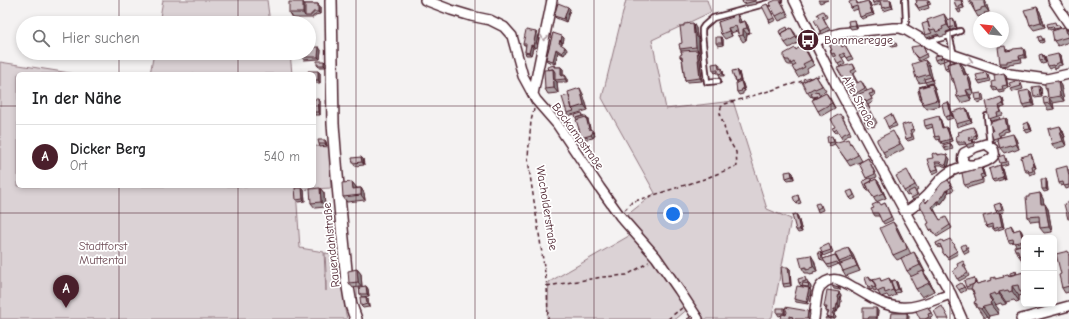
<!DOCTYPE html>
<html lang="de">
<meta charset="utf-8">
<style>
body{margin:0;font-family:"Comic Neue",sans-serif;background:#f6f6f6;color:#202124}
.controls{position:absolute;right:12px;bottom:12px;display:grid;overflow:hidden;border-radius:6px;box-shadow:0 2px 6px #0003}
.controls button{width:36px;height:36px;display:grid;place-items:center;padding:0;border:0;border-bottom:1px solid #e0e0e0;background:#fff;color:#202124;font:20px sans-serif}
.compass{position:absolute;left:973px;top:12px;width:36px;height:36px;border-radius:50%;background:#fff;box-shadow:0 2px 6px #0003;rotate:298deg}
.you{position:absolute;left:673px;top:214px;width:14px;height:14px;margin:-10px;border:3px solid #fff;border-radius:50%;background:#1a73e8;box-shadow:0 0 0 6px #1a73e833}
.badge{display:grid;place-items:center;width:26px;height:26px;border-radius:50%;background:#4a1f2b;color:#fff;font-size:13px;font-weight:700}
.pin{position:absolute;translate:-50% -33px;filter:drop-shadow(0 1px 2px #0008)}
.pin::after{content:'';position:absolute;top:21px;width:14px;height:12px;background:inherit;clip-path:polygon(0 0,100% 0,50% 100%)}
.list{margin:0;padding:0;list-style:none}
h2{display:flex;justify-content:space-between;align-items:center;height:52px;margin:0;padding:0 16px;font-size:17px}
h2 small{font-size:13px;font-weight:400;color:#757577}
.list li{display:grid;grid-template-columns:26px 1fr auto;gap:12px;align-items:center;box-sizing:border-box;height:64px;padding:0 16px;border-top:1px solid #e0e0e0}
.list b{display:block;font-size:15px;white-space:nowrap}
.list p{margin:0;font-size:13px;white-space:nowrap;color:#757577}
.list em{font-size:13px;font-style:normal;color:#757577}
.icon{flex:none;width:22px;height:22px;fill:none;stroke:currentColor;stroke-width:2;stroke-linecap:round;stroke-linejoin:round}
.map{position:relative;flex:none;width:1069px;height:319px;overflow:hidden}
.search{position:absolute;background:#fff;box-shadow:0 2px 6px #0003;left:16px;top:16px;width:300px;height:44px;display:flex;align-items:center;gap:10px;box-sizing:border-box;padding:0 14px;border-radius:22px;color:#757577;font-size:15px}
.panel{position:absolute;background:#fff;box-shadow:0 2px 6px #0003;left:16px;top:72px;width:300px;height:116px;border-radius:6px}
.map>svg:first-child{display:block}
.green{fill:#dbd2d5;stroke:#927880}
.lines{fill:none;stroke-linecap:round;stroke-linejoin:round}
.service-casing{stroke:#4a1f2b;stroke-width:8}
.minor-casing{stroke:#4a1f2b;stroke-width:12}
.tertiary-casing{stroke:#4a1f2b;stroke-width:14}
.path{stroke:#4a1f2b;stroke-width:1.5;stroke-dasharray:4 3;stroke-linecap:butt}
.service{stroke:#fff;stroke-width:4.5}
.minor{stroke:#fff;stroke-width:9}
.tertiary{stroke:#fff;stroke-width:11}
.wall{fill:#aea3a6;stroke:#4a1f2b}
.shaded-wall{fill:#8d8487;stroke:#4a1f2b}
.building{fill:#cabdc1;stroke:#4a1f2b}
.oneway{stroke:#ae9aa0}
.grid{fill:none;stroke:#4a1f2b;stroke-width:1;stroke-opacity:0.55}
.labels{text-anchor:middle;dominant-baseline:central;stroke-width:3.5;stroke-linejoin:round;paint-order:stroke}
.poi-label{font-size:12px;fill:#4a1f2b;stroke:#fff;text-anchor:start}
.street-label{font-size:12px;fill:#4a1f2b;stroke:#fff}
.park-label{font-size:12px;fill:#6e4c56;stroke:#fff}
</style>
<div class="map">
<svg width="1069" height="319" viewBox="0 0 1069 319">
<rect width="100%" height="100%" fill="#f4f2f2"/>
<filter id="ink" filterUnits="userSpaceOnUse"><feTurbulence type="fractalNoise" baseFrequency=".025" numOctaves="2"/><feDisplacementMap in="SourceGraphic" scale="8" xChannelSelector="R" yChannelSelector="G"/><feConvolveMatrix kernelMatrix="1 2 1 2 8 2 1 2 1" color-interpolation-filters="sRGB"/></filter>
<g filter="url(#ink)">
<path class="green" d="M163 0H267L270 23H159Z
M626 0H707L711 12 652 40 666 109 733 101 767 209 791 219 772 317 769 319H698L690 307 676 319H547L549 282 634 233 622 219 655 193 602 98Z
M154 53H290L292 74H150Z
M0 62 76 74H18V186H314V146L329 147 331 188 296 190 300 248 324 252 326 291V272L325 253 339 255 345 310 347 319H0Z"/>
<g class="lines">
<g class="service-casing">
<path id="service" d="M904 28 906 21 905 0
M927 42 949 36
M954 55 949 35 960 31
M718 81 707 82 702 34V29L704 26 713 18 779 0
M987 116 990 146"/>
</g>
<g class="minor-casing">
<path id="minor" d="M425 0 451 10 471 16 490 20 504 27 512 36 523 76 536 100 557 124 600 188 620 216 656 257 679 290 698 319
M794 0 830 73 905 212 951 294 962 319
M1053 0 1069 24
M815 42 826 37 840 33 894 28H900L906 30 940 50 954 55 1010 74 1047 79 1069 74
M533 94 552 0
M986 144 993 149C994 151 995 153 994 155 990 164 955 173 964 153L976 147Z
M905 212C912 208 919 203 925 197 941 181 944 169 969 166
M814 319C815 311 816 299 818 291 821 283 829 278 838 280 844 281 849 285 855 288 869 296 883 306 900 307 917 309 935 299 951 294
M1021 319 1069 306"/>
</g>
<g class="tertiary-casing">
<path id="tertiary" d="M331 0 333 124 337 175 347 281 351 305 356 319"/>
</g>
<path class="path" d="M815 77 823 75
M534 109 531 121 528 157 530 175 547 286 548 319
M625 210 632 202 704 179 737 166 736 152 727 137 720 113 721 107 725 104 806 80
M547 286 603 277 627 275 649 262
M668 319 682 308"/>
<use href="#service" class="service"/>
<use href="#minor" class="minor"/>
<use href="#tertiary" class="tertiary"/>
</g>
<path class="wall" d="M742 0H756L757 4 745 6 743 4Z
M818 0H828L820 3Z
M872 0H891L893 8 884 11 882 8 881 4 874 6Z
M916 0H929L931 4 928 5 929 8 920 11 915 4 917 2Z
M954 0H962L964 8 960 9 961 12 959 13 957 10Z
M985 0 989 12 984 13 985 15 978 17 970 3Z
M868 1 870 3 874 15 862 19 860 17 858 9 852 11 851 8 857 2 858 4Z
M305 4H318L320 7V14L315 15V16H313V18H292L289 13Z
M767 4 776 20 770 23 769 20Z
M783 4 789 17 779 21 776 16Z
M568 7 570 9 566 22 556 18 554 16Z
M1037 7 1040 12 1045 27 1034 30 1030 25 1029 20 1026 15Z
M825 13 827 17 824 19 830 30 822 34 820 31 819 17Z
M740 19 741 22 745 21 748 26 750 33 747 34 746 40 743 42 739 36 737 31 731 33 732 36 725 39 721 34 718 22Z
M854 20 856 23 857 28 851 29 849 26Z
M948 20 955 21 957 28 946 32 947 35 940 37 938 34 927 38 925 35 928 22Z
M1056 24 1057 25 1060 27 1061 28 1065 27 1069 32V42L1058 46 1054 41V29L1050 30 1048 27Z
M696 28 697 37 699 38V52L702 81 687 82 685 80 682 59 680 57 682 54 681 51 680 49 682 43Z
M791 28 799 42 789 48 785 43 789 29Z
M536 32 538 35 535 48H533L531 55H526L525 52 526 46 523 44Z
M553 33 564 38 563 43H562L561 45 565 47 567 50 564 55 558 52 555 64 547 61 546 59Z
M1043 38 1044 42 1041 43 1039 41Z
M723 39V45L718 46 716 43Z
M839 40 842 47 845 45 853 59 849 61 846 56 842 58 845 64 840 67 838 64 835 56 833 57 830 51 832 50Z
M896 43 897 46 892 47 891 45Z
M923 45 924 47 927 57 919 61 913 53Z
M803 46 807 51 814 65 807 69 808 72 798 77 795 72 792 65H789L787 64 784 58 796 50Z
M1023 48 1025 51 1026 58H1021L1022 62 1009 64V65L1002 66 1000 63 1007 49V51Z
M321 50 320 59 304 60 302 57Z
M941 55 943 57 944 61 937 63 935 60Z
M1044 56 1046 63 1042 64 1040 61Z
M1060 56 1062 65 1058 66V68L1055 69 1054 67 1050 69 1048 66Z
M925 60 929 65 933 83 927 85 925 82 919 83 916 78Z
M952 62 963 66 966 74H967L970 79 974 94 970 95 971 100 961 103 957 97V92L955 84 951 79 949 70 947 71 945 68Z
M326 63V67H319L317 65Z
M718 63 720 66V68L723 71 724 76H720L718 72 715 73 713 70Z
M853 64 857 71 853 74 858 83H863L867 91H874L875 95 871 97 873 102 868 105 877 123 875 124V126L872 127 871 126 868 127 865 122 863 101 860 95 855 97 851 90 850 91 848 88 847 89 845 86 844 80Z
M554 65 555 67H561L563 69V76L565 75 567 78V82H557L558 93 548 94 545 89 548 70Z
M737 70 739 72 741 81 743 84 745 91 743 92V94L739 95 737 92V82L734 78Z
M318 71 320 73V83H314V74Z
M1004 73 1006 75 1008 88 1004 89V92L999 93 997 90 994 91 992 88 995 81Z
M988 75 990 81 980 84 978 81Z
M816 76 826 91 820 94V96L826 93 835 108 821 116 818 111 814 99 812 96 811 97 807 92 810 78Z
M1058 81 1061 86 1064 101 1053 103 1054 109 1048 110 1044 104 1048 97 1047 91 1045 88Z
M1021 83 1023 89 1013 92 1011 89Z
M934 86 940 106 927 109 923 104 922 101 920 98Z
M1039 86 1041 88 1042 97 1035 98 1034 96Z
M1031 92 1034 106 1024 108 1022 105Z
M981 93 983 95 984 101 978 103 976 100Z
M583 94 588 110 568 116 567 113Z
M1001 97 1003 99 1005 107 1000 108 1003 115 999 116 1000 119 991 121 989 119Z
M314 99 320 101V115H314Z
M950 105 953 118 947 120 945 117Z
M968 110 972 122 957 127 956 124Z
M891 114 897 126 889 129 888 127Z
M584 115V118L586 117 588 120 590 129 594 133 595 135 593 138 583 140H581L579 137 580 132 577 120 576 118Z
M842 116 851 134 842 139 838 132 836 133 834 131 835 127Z
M940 118 943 127 948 129 952 141 942 144 940 139 937 140 935 137 933 127 927 129 925 126Z
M1007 120 1009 131 1004 132V134L1000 135 1001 137 1016 139 1019 149 1014 151 1013 150 1004 153 1000 148 998 141 994 142 993 139V131Z
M1028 122 1030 125 1032 131 1027 133 1025 130Z
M911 123 913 126 914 132H912L914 139 908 141 906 139 909 124Z
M1060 126 1063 131 1065 137 1064 138 1066 146 1055 149 1052 144Z
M975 130 977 138 971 140H972L974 143 975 146 968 148 966 144 959 145 957 142 959 135Z
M896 136 904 149 886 158 883 152Z
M834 138 835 143H851L858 154 862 161 850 166 835 144 830 146 828 143Z
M325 140 326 142 327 146 320 147 319 144Z
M950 143 952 145 953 149 946 151 944 148Z
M935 154 947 155 950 159 948 167 943 166 942 165H937L939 171 933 174 931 171 933 158Z
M1032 157 1036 168 1034 169 1035 173 1030 175 1028 172H1026L1024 169Z
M868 158 877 177 871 179 872 181 876 179 880 184 886 198 876 202 873 197 869 190H868L866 188 867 179 859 163Z
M1006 158 1008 164 1001 166 1000 163Z
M363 159 364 165 355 166 353 163Z
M1002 168 1005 179 994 182 992 180Z
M1068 169 1069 171V188L1066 189 1064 185 1061 186 1059 183Z
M983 170 985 177 982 178 983 179V183L967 188 964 184Z
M793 173 794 179 788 180 786 178Z
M910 175 918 190 916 191 919 197 913 200 909 195 907 196 904 191Z
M948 180 954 190 949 192 947 194V196L941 204H939L934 209 940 220 947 219 952 228 937 237 933 232H932L930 230 926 202Z
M352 182 356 187V188H361L364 193 365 200 347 202 343 197Z
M1047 182 1048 191 1044 192 1042 189Z
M302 188 304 190 305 201 298 202 296 200Z
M320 188 324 193 325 207 315 208 311 203Z
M852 190 856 198 852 200 850 198Z
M1040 193 1043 199 1044 204 1048 209 1052 232 1044 233 1040 228 1039 221 1031 222 1028 217 1029 197Z
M798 195 799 198 801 203 797 204 795 202Z
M885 203 893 220 884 224 879 216H875L873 213 881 205Z
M1000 203 1002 205 1004 212 1000 213 1001 214 1004 228 995 231 992 227 988 228 986 226 997 212 996 211Z
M821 205 823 210 818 212 817 209Z
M796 214 798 217 802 232 798 233 796 230Z
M1011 225 1013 228 1014 231 1020 229 1022 232 1024 238V244L1016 246 1014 242 1010 243 1008 240Z
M897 227 904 242 908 248 911 254 919 260 925 272 924 273 928 278 934 291 922 297 916 289 911 276 907 271 904 257 897 260 893 255Z
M943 242 953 243 956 248V250L958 254 948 259 943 253V251L941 247 939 248 936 243Z
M831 247 833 252 823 256 822 253Z
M967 247 969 252 965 254 963 251Z
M848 248 853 255 860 271 846 276 843 271 841 266H840L839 264 829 268 824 261H822L820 259V252L822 254 823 259 835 255 837 257Z
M1024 248V263L1019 256 1018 253H1017L1015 250Z
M1069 252V292L1065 293 1062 288 1061 274Z
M814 260 817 271 813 272 814 274 810 275 809 273H805L802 268Z
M965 264 966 267H965L969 276 959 281 953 271Z
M357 269 361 274 362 287 366 286 368 289 369 296 362 297 360 294 359 287 353 288 349 283Z
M790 269 791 286 784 287 783 284Z
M1016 271 1017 274 1024 272V298L1022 295 1019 296V301L1016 302 1014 300 1006 302V304L1002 305 1001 303 995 305 999 310 997 313 998 314 989 316 988 319 986 317 984 318 974 303 976 300 974 294 971 289H967L966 287 974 278 977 284 1004 277 1008 274 1009 276Z
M869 276 872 280 891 281 895 280 897 282 900 292 896 293 895 292 896 295 889 298 887 295 881 297 877 290 874 291 873 289 870 290 868 287Z
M807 280 808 284H809L811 287 810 290 811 291 808 304 796 302 794 299 803 287 802 285 801 286 799 283Z
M963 285 966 290 961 293 959 290Z
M832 286 840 287V290L834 289Z
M839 292 841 295 840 299 841 301 840 307H839L837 312H836L834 315 836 317 835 319H832L829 318 827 316 828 314 826 311V309L824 307Z
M366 297 368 299 369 307 363 308 361 306Z
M928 307 933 316 930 317 931 319H920Z
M784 308 785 310V315L810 314 792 319 782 315 779 316 777 313Z
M878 311 877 319H863Z"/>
<path class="shaded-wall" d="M890 0H891L893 8 891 6Z
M961 0H962L964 8 962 5Z
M983 0H985L989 12 985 7Z
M868 1 870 3 874 15 872 13Z
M303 2 307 7 305 16 303 13Z
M318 4 320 7V14L318 12Z
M568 7 570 9 566 22 564 19Z
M1037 7 1040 12 1045 27 1041 22Z
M737 14 740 19 743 28 739 23Z
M944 14 948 20 950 27 949 28 951 30 947 25Z
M953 18 955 21 957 28 955 26Z
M854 20 856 23 857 28 855 25Z
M745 21 748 26 750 33 747 28Z
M693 23 696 28 697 37 699 38V52L696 47Z
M1065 27 1069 32V38L1068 37Z
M728 28 731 33 732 36 729 31Z
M791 28 795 33 799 42 796 37Z
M743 29 747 34 746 40 743 35Z
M536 32 538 35 535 48 533 46Z
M562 36 564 38 563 43 561 41Z
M721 37 723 39V45L722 43Z
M560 40 562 43 561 46 559 43Z
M531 45 533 48 531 55 529 53Z
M803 46 807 51 814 65 811 60Z
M319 47 321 50 320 59 318 57Z
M565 47 567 50 564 55 562 53Z
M1023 48 1025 51 1026 58 1024 55Z
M556 49 558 52 555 64 553 61Z
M697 50 699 52 702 81 700 78Z
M1042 54 1044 56 1046 63 1044 60Z
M1058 54 1060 56 1062 65 1060 62Z
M925 60 929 65 933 80 929 74Z
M324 61 326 63V67L324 65Z
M959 61 963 66 967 80 964 75Z
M561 67 563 69V78L561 76Z
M722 68 723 71 724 76 722 73Z
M553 69 557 74 555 80 557 82 558 93 554 88Z
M737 70 739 72 741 81 743 84 745 91 743 89 742 82 740 80Z
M318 71 320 73V83L318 80Z
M1004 73 1006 75 1008 88 1007 85Z
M967 74 970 79 974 94 971 89Z
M565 75 567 78V82L565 79Z
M1058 81 1061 86 1064 101 1060 96Z
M932 83 935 89 940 106 937 100 932 84Z
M1039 86 1041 88 1042 97 1040 95Z
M580 88 583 94 588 110 584 105Z
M966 90 970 95 971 100 968 95Z
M1029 90 1031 92 1034 106 1032 103Z
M826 93 830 98 835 108Z
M1001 97 1003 99 1005 107 1003 104Z
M1049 98 1053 103 1054 109 1050 103Z
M318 99 320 101V115L319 112Z
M948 102 950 105 953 118 951 115Z
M966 108 968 110 972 122 970 120Z
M939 116 940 118 944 130 942 128Z
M586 117 588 120 591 132 589 129Z
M1005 118 1007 120 1009 131 1007 128Z
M1028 122 1030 125 1032 131 1030 129Z
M1060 126 1063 131 1065 137 1062 132Z
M946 127 948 129 952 141 951 139Z
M973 127 975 130 977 138 976 135Z
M592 130 595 135 593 138 591 135Z
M1060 132 1064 138 1066 146 1063 141Z
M1013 134 1016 139 1019 149 1016 144Z
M325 140 326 142 327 146 325 144Z
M1031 154 1032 157 1036 168 1034 166Z
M361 157 363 159 364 165 362 162Z
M948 157 950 159 948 167 946 165Z
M1000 165 1002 168 1005 179 1003 177Z
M981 168 983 170 985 177 983 174Z
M791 171 793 173 794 179 792 176Z
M876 179 880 184 886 198 883 193Z
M1046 179 1047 182 1048 191 1046 189Z
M352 182 356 187 357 194 353 189Z
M302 188 304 190 305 201 303 199Z
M320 188 324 193 325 207 321 202Z
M361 188 364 193 365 200 361 195Z
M947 190 949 192 947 194V196L941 204 939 201Z
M1040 193 1043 199 1045 209 1041 204Z
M937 201 939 204 934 209 941 223 932 207Z
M1045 204 1048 209 1052 232 1049 227Z
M999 212 1001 214 1004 228 1002 226Z
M796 214 798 217 802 232 800 230Z
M893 222 897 227 907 247 903 242Z
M1020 229 1022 232 1024 240 1022 237Z
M848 248 853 255 860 271 852 257Z
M914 252 919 260 925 272 920 265Z
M811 255 814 260 817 271 813 266Z
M788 267 790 269 791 286 790 283Z
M357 269 361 274 362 287 358 282Z
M923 271 928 278 934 291 929 283Z
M889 278 893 283 894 291 896 295 893 290Z
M895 280 897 282 900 292 898 289Z
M809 284 811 287 810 290 808 287Z
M838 285 840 287V290L838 288Z
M366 286 368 289 369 296 367 294Z
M1012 286 1019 296V301L1012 291Z
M809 288 811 291 808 304 806 302Z
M839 292 841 295 840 299 841 301 840 307 838 304V298Z
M999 292 1006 302V304L999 294Z
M989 295 999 310 997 313 998 314 991 305Z
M366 297 368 299 369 307 367 304Z
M837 304 839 307 837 312 836 309Z
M983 307 989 316 988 319 981 309Z
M784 308 785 310V315L784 313Z
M876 308 878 311 877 319 876 317Z
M834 309 836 312 834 315 836 317 835 319H834L833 318 832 314Z
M808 311 810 314 809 319H807Z
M907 313 909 316V319H907Z"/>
<path class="building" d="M742 0H754L755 1 743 4Z
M776 0H780L786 11 776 16 769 3Z
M854 0H856L857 4 868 1 872 13 860 17 857 6 851 8 849 2Z
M872 0H890L891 6 882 8 880 1 873 3Z
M916 0H928L929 2H927L928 5 918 8 917 5 915 4 917 2Z
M954 0H961L962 5 959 7V10H957Z
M969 0H983L985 7 981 8V10L975 12 972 3H970Z
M289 2H303V13H289Z
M558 3 568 7 564 19 554 16Z
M305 4H318V12H313V14H311V16H305Z
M767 4 774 18 769 20 762 6Z
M1037 7 1041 22 1030 25 1027 15H1026L1024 10Z
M823 11 825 15 822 16 828 27 820 31 814 20 819 17 817 14Z
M737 14 739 23 745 21 747 28 743 29V35L739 36 736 26 728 28 729 31 721 34 718 22 733 17 732 16Z
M944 14 947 25 942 27 943 29 936 32 935 29 930 30 927 20Z
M953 18 955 26 949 28 947 20Z
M854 20 855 25 849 26 848 21Z
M928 22 930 30 932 33 925 35 922 24Z
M1055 22 1056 25H1059L1060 28 1054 29 1053 26 1048 27 1047 24Z
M693 23 694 34 695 33 696 47 680 49 679 44 682 43 680 26H684V24Z
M787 27 788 30 780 34 781 36 779 31Z
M1065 27 1068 37 1054 41 1052 31Z
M791 28 796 37 785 43 780 34Z
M526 30 536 32 533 46 531 45 529 53 525 52 526 44H523Z
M553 33 562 36 561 41 560 40 559 43 565 47 562 53 556 49 553 61 546 59Z
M1041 36 1043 40 1039 41 1038 37Z
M716 37H721L722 43H716Z
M839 40 842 47 845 45 851 56 847 58 844 53 840 55 844 61 838 64 835 58 836 57 834 53 832 54 830 51 832 50 829 45Z
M894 40 895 44 891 45 890 42Z
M923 45 926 54 918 58 913 53 911 47Z
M801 46H803L811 60 803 64 805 67 795 72 792 67 796 65 794 62 791 64 789 60H786L784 58V54L795 48 796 50Z
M1005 46 1006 51 1013 50V49L1023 48 1024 55 1019 56 1020 59 1007 61V63H1000L998 47Z
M309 47H319L318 57H302V53H309Z
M697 50 700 78 685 80 682 57H680V55L682 54 681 51Z
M1042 54 1044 60 1040 61 1039 55Z
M1058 54 1060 62 1056 64V65L1053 66V65L1048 66 1045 57Z
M941 55 942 58 935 60 934 56Z
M950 59 951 63 957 61 947 64 948 67 945 68 943 61Z
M925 60 929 74 916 78 912 64Z
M317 61H324V65H317Z
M959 61 964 75 967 74 971 89 966 90 968 95 957 97 956 92H957L953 78 951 79 947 64Z
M718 63 719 69 722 68V73L718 74V70H713L712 64Z
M853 64 855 69 851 71 857 83 861 81 865 88 853 95 849 87 848 88 847 85 845 86 843 81 844 80 837 68Z
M554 65V67H561V76L565 75V79L555 80V72L553 69 548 70 547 67Z
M553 69 554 88 545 89 544 70Z
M737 70 740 80 736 81 735 78H734L732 71Z
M308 71H318V80H314V74H308Z
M986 73 988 79 978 81 976 75Z
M1004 73 1007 85 1002 86 1003 89 997 90 996 87 992 88 991 82 995 81 994 75Z
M816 76 822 86 815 89 814 88 807 92 802 82Z
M809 77 810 78 804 81 803 79Z
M931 77 932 80 925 82 924 79Z
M1019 80 1021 86 1011 89 1009 83Z
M741 81 743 89 741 90 742 91 737 92 736 83Z
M1058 81 1060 96 1049 98 1050 103 1044 104 1043 98 1048 97 1047 88H1045V83Z
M932 83 933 85 932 84 919 87Z
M932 84 937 100 923 104 919 88Z
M1039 86 1040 95 1034 96 1032 87Z
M580 88 584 105 572 109 568 92Z
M872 89 873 93 869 94 872 99 866 102 865 100 863 101 859 94Z
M919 90 922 98H920L918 91Z
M1029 90 1032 103 1022 105 1019 92Z
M816 91 817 92 818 91 820 96 814 99V98L817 96 813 97 811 94Z
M826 93 832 103 818 111 812 100Z
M981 93 982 99 976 100 975 94Z
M569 95 572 109 574 111 567 113 562 97Z
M1001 97 1003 104 999 106 1001 112 997 113 998 116 989 119 987 110H988L986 102Z
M314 99H318L319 112H314Z
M865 100 874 117 871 119 872 120 868 122V121L865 122 856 104Z
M948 102 951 115 945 117 942 104Z
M966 108 970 120 956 124 952 112Z
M582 113 583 116 576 118 575 115Z
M840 114 850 131 840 136 837 129 834 131 832 128 835 127 831 119Z
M891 114 895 123 888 127 884 118Z
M939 116 942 128 946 127 951 139 940 142 939 136 935 137 932 124 925 126 924 120Z
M586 117 589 129 592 130 593 132 591 135 581 138 579 137 577 134 580 132 576 120Z
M1005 118 1007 128 1002 130V131L998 133 1000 137 993 139 991 132 993 131 990 124 991 122Z
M1028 122 1030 129 1025 130 1023 124Z
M908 123V124L911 123 913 129 910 130 912 137 906 139 902 125Z
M1060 126 1062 132H1060L1063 141 1052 144 1048 129Z
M973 127 976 135 969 138 970 141 972 140 973 143 966 145 965 142H957L956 136 959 135 958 132 962 131V130Z
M893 131 900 144 883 152 877 141V139Z
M1013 134 1016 144 1011 146 1010 145 1000 148 997 138Z
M832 136 834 142 828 143 827 137Z
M848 139 850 144 851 143 854 149H855L858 155 847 161 834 143Z
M318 140H325V144H319Z
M950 143 951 146 944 148 943 145Z
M933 153 935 154 937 153 938 155 942 154 947 155 948 157 946 165 941 163 940 162H935L938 169 931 171 927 159 933 158 932 154Z
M1031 154 1034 166 1032 167 1033 171 1029 172 1028 169H1024L1021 157Z
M1004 155 1006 162 1000 163 998 157Z
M361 157 362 162 353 163 352 158Z
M868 158 875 174 866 178 859 163Z
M1000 165 1003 177 992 180 989 169Z
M1067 166 1069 176V185L1064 186 1063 182 1059 183 1056 169Z
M981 168 983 174 980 175 981 177 982 180 965 185 964 184 962 173Z
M907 170 915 185 904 191 896 176Z
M791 171 792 176 786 178 785 172Z
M870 178 872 181 866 184 868 187 866 188 863 181Z
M876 179 883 193 873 197 866 184Z
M1041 179H1046V189H1042Z
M948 180 952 187 947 190 945 191V193L939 201H937L932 207 940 220 946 217 950 225 935 235 932 229 930 230 927 224 929 223 920 205 924 199 926 203 942 183Z
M352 182 353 189 361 188V195L343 197 342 183Z
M295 188H302L303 199 296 200Z
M320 188 321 202 311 203 310 189Z
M914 189 917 195 911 198 908 192Z
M852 190 854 195 850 198 847 192Z
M1040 193 1041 204H1045L1049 227 1040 228 1039 216 1028 217 1026 197H1029V195Z
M798 195 799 200 795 202 793 197Z
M879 202 881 205 885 203 891 217 882 222 878 213H873L871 209 874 208 872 205Z
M1069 202V219H1068L1064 204Z
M819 203 821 207 817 209 815 204Z
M1000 203 1002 209 996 211 994 205Z
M999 212 1002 226 993 229 992 224 986 226 983 216Z
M796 214 800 230H796L792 215Z
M893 222 903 242H905L907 249 893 255 880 228Z
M1011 225 1013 231 1020 229 1022 237H1023L1024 241 1014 243 1013 239 1008 240 1005 229Z
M950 239 952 242 955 245 954 247 957 251 947 257 943 253V251L940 244 937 246 936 243 942 240 943 242Z
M829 244 831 250 822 253 820 248Z
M965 244 967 249 963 251 961 246Z
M1021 245 1022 248H1024V261H1023L1022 260 1021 255 1019 256 1018 250H1015L1014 247Z
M848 248 852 257 839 262 835 253Z
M1068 251 1069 256V286L1062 288 1059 275 1061 274 1056 254Z
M818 252H820L822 258 820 259Z
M914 252 920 265 907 271 901 258Z
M811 255 813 266 810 267V269L806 270V267L802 268 799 257Z
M835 255 840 263 838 264 837 262 827 265 823 259Z
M854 259 857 266 843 271 840 264Z
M963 261 965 264 963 265 968 273 957 279 953 271 958 267 957 264Z
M781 267H788L790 283 783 284Z
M357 269 358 282 349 283 348 271Z
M923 271 929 283 916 289 910 277Z
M1016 271V274L1010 275V273Z
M1024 272V291L1020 292 1018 285 1012 286V291L1009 292 1008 290 999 292V294L996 295 995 293 989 295 990 299 992 301 990 303 991 305 983 307 981 309 979 308H977V304L974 303 976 300 973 290 971 289 972 287V285L974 284 975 282 977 284 992 280 991 278 995 277V279L1004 277 1003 275 1008 274 1009 276Z
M869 276 871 281 874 280H873L876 287 872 288V286L868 287 865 278Z
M805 277 806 281 799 283 798 279Z
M880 278 881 281 889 278 893 290 885 293 884 289 877 292 873 280Z
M974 278 975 282 974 284 966 287 964 281Z
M895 280 898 289 894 291 891 281Z
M803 283 809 284 808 287 802 286Z
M833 283 838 285V288L832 286Z
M961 283 964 287 959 290 956 286Z
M366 286 367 294H360L359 287Z
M797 286 809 288 806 302 794 299Z
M827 290 839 292 838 298H839L838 304H837L836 309H834L832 314H834L833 318 827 316 829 312 826 311 827 307H824Z
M360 297H366L367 304 361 306Z
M942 306 949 319H938L934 311Z
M785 307 808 311 807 319H792L793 317 790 316V319H781L782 314 786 315 787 312Z
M928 307 931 313 928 314 929 317 925 319H920L916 311Z
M777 308H784V313H777Z
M863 308H876V317H869L868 319H863Z
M892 313H907V319H891Z
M692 316 694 318 693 319H687Z
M826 317 831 319H825Z"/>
<defs><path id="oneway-chevron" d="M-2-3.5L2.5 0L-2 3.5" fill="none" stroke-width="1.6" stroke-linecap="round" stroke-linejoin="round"/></defs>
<g class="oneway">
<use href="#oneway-chevron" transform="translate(544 38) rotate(100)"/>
<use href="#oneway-chevron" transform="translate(970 61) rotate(16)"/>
</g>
</g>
<path class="grid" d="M119 0V23M238 0V23M356 0V319M475 0V319M594 0V319M713 0V319M831 0V319M950 0V319M119 53V74M238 53V74M0 106H18M314 106H1069M119 186V319M238 186V319M0 213H1069"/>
<defs>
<g id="bus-disc" transform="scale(1.15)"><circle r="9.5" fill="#4a1f2b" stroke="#fff"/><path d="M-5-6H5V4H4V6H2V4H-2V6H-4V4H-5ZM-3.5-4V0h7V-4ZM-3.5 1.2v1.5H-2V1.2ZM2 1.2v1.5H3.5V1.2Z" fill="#fff"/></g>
</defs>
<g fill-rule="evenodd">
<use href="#bus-disc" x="808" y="40"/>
</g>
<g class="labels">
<g class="poi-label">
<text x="824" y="40">Bommeregge</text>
</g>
<g class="street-label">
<text transform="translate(859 101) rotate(62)">Alte Straße</text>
<text transform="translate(578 136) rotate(54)">Bockampstraße</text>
<text transform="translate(547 208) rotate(81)">Wacholderstraße</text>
<text transform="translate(331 245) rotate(-96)">Rauendahlstraße</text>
</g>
<g class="park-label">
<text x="103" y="246">Stadtforst<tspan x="103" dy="14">Muttental</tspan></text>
</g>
</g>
</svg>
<div class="controls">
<button>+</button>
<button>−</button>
</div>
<svg class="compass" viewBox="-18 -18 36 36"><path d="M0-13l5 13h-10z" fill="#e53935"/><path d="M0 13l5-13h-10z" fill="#757577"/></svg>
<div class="you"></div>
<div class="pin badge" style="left:66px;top:308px">A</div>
<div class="search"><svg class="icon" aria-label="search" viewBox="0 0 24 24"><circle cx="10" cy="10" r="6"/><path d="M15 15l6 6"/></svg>Hier suchen</div>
<section class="panel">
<h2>In der Nähe<small></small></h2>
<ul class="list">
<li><span class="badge">A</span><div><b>Dicker Berg</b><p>Ort</p></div><em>540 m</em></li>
</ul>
</section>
</div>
